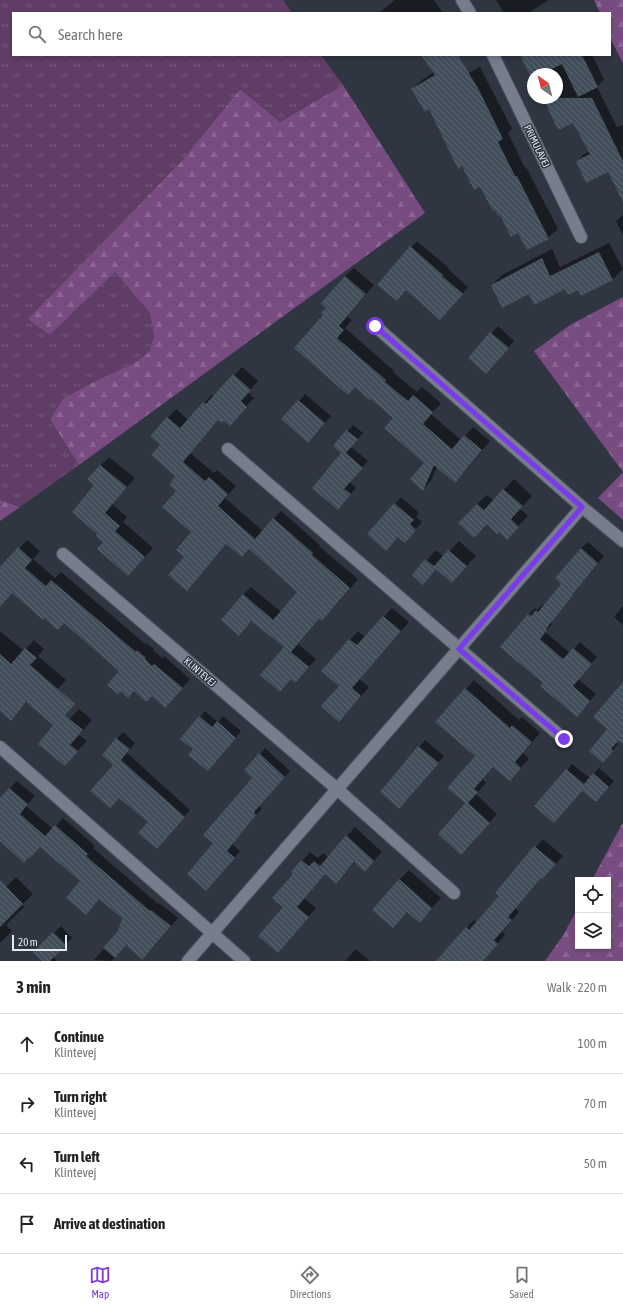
<!DOCTYPE html>
<meta charset="utf-8">
<style>
body{margin:0;font-family:"Asap Condensed",sans-serif;background:#f2f2f2;color:#222}
.controls{position:absolute;right:12px;bottom:12px;display:grid;overflow:hidden;border-radius:0px;box-shadow:0 2px 6px #0003}
.controls button{width:36px;height:36px;display:grid;place-items:center;padding:0;border:0;border-bottom:1px solid #e0e0e0;background:#fff;color:#222;font:20px sans-serif}
.compass{position:absolute;left:527px;top:68px;width:36px;height:36px;border-radius:50%;background:#fff;box-shadow:0 2px 6px #0003;rotate:325deg}
.scale{position:absolute;left:12px;bottom:10px;width:55px;box-sizing:border-box;padding-left:4px;border:2px solid #e5e8f1;border-top:0;font-size:11px;line-height:14px;white-space:nowrap;color:#e5e8f1;-webkit-text-stroke:3px #303542;paint-order:stroke}
.stop{position:absolute;width:12px;height:12px;margin:-9px;border:3px solid #7c3aed;border-radius:50%;background:#fff}
.stop.end{background:#7c3aed;border-color:#fff;box-shadow:0 1px 4px #0008}
.list{margin:0;padding:0;list-style:none}
h2{display:flex;justify-content:space-between;align-items:center;height:52px;margin:0;padding:0 16px;font-size:17px}
h2 small{font-size:13px;font-weight:400;color:#767676}
.list li{display:grid;grid-template-columns:26px 1fr auto;gap:12px;align-items:center;box-sizing:border-box;height:60px;padding:0 16px;border-top:1px solid #e0e0e0}
.list b{display:block;font-size:15px;white-space:nowrap}
.list p{margin:0;font-size:13px;white-space:nowrap;color:#767676}
.list em{font-size:13px;font-style:normal;color:#767676}
.icon{flex:none;width:22px;height:22px;fill:none;stroke:currentColor;stroke-width:2;stroke-linecap:round;stroke-linejoin:round}
.map{position:relative;flex:none;width:623px;height:961px;overflow:hidden}
.search{position:absolute;background:#fff;box-shadow:0 2px 6px #0003;left:12px;right:12px;top:12px;height:44px;display:flex;align-items:center;gap:10px;box-sizing:border-box;padding:0 14px;border-radius:0px;color:#767676;font-size:15px}
.sheet{height:292px;background:#fff}
nav{display:flex;justify-content:space-around;align-items:center;box-sizing:border-box;height:56px;border-top:1px solid #e0e0e0;background:#fff;font-size:11px;color:#767676}
nav a{display:grid;justify-items:center;gap:2px}
nav .on{color:#7c3aed}
.map>svg:first-child{display:block}
.grass{fill:url(#grass-tufts)}
.forest{fill:url(#forest-firs)}
.shadow{fill:#0007}
.building{fill:url(#building-back-hatch)}
.lines{fill:none;stroke-linecap:round;stroke-linejoin:round}
.street-casing{stroke:#4d515d;stroke-width:14}
.street{stroke:#777d8d;stroke-width:12}
.route{stroke:#7c3aed;stroke-width:5}
.labels{text-anchor:middle;dominant-baseline:central;stroke-width:3;stroke-linejoin:round;paint-order:stroke}
.street-label{font-size:10px;fill:#e5e8f1;stroke:#303542}
</style>
<div class="map">
<svg width="623" height="961" viewBox="0 0 623 961">
<defs>
<pattern id="grass-tufts" width="24" height="20" patternUnits="userSpaceOnUse"><rect width="24" height="20" fill="#603d66"/><path d="M3 7l-1-3M5 7V3M7 7l1-3M15 17l-1-3M17 17v-4M19 17l1-3" fill="none" stroke="#77597c"/></pattern>
<pattern id="forest-firs" width="22" height="20" patternUnits="userSpaceOnUse"><rect width="22" height="20" fill="#794c81"/><path d="M5 1l3.5 6h-7zM16 11l3.5 6h-7z" fill="#8c6693"/></pattern>
<pattern id="building-back-hatch" width="6" height="6" patternUnits="userSpaceOnUse"><rect width="6" height="6" fill="#424f5b"/><path d="M-1 5l2 2M0 0l6 6M5-1l2 2" fill="none" stroke="#5d6873"/></pattern>
</defs>
<rect width="100%" height="100%" fill="#303542"/>
<path class="grass" d="M0 0H283L292 13H13V55H321L343 85 280 122 240 89 180 163 50 335 115 272 150 313 154 336 149 352 136 362 94 382 50 421 79 465 20 507 0 500Z"/>
<path class="forest" d="M594 0H623V63L610 38V13H600Z
M343 85 425 213 79 465 50 420 63 399 94 382 136 362 149 352 154 336 150 313 115 272 50 335 28 319 180 163 240 89 280 122Z
M623 297V520L598 498 623 472 534 351 570 325Z
M0 500 20 507 0 521Z
M622 824 623 825V961H545L564 934 578 907V946H608V880H592Z"/>
<path class="shadow" d="M393 0H434L443 13H379L394 1Z
M496 0H549L528 13H504Z
M422 55H459V78L480 67 512 129 508 133 525 168 526 167 558 229 548 238 518 232 500 213 429 108 412 89 422 80 434 72Z
M522 55H592L604 79 597 87 617 127 623 125V178L608 171 577 161 584 154 589 152 574 121 544 98H557V74H533V78Z
M623 215V235L616 221Z
M417 241 449 268 448 269 468 287 447 312 407 289 379 284Z
M609 243 623 269 613 279 582 295 579 288 565 287 529 293 492 285 502 275 552 249 560 267Z
M354 268 374 285 347 317 352 320 345 328 394 371 393 372 417 392 422 387 441 403 431 414 461 440 473 427 490 441 464 473 437 467 431 481 423 489 425 462 394 418 371 397 369 399 324 315 345 276Z
M498 326 514 341 493 366 470 358Z
M242 367 258 381 248 392 254 398 237 417 219 419 190 453 214 473 217 470 236 486 225 498 263 531 281 511 320 545 319 546 358 579 330 612 320 618 298 644 316 659 295 682 285 647 243 595 251 587 281 612 299 592 249 548 227 543 194 581 185 557 192 532 177 491V476L161 445 151 436 176 409 188 420 212 395 214 396Z
M305 394 331 416 315 435 299 401Z
M353 425 363 433 351 447 368 461 350 482 356 488 344 502 343 453 334 446Z
M109 457 135 478 112 504 127 517 123 522 153 548 128 575 105 541 96 485 88 479Z
M514 479 532 496 520 509 528 516 507 538 477 504 487 495 494 501Z
M401 497 419 513 416 517 422 522 411 535 399 536 386 550 395 504Z
M27 540 40 551 33 559 55 578 61 572 145 644 146 643 154 649 153 650 162 658 164 656 190 679 174 698 152 695 120 671 64 622 13 592 0 599V569Z
M459 541 476 556 462 571 437 568 423 583 413 575 436 550 444 557Z
M588 542 604 556 577 588H578L551 622 553 623 545 632 570 653 580 642 597 657 578 679 596 694 577 715 545 682 501 647 529 614 535 608 537 610 543 604 544 606 563 584 581 548Z
M623 606V625L614 617Z
M392 608 409 622 359 679 369 687 339 721 340 686 323 670 358 631 365 637Z
M0 631 24 651 34 640 44 649 38 656 66 680 46 702H27L11 719 0 710Z
M474 680 519 720 522 717 540 733 523 753 529 759 510 779 494 766 482 779 486 783 476 794 497 814 470 845 467 803 476 756 437 722Z
M623 684V735L616 742 618 744 609 755 608 729Z
M79 709 92 720 79 735 87 741 65 765 44 748Z
M205 711 218 722 223 716 241 731 213 764 194 749 200 717Z
M123 732 135 743 127 753 190 810 157 848 149 822 119 797 115 765 103 755Z
M425 740 444 756 406 801 381 792Z
M265 748 290 771 259 806 262 808 232 844 240 851 212 884 215 843 254 778 260 754Z
M572 764 590 778 599 768 614 781 602 795 582 790 567 770Z
M17 781 35 796 26 806 53 829 63 818 95 846 93 848 158 904 159 903 178 918 150 951 126 944 112 961 94 960 119 931 123 918 100 898 93 906 81 881 40 846 0 838V799Z
M355 827 382 852 365 871 355 862 336 883 325 873 304 898 316 908 278 951 284 907 294 874 292 872 310 852 318 858 323 853 328 857Z
M543 839 563 856 550 870 542 877 515 908 519 912 502 932 505 935 483 961H440L467 928 474 920 477 922 500 896 497 893Z
M409 870 441 898 420 921 408 911 393 927 399 880Z
M16 877 33 894 22 905 24 907 6 925 12 931 0 943V893Z
M61 926 72 938 53 957 57 961H40L42 959 35 952Z
M356 949 370 961H345Z"/>
<path class="building" d="M421 55H458L479 90 503 139 498 142 515 176H517L549 239 527 250 518 233 511 237 500 215 498 216 495 210 493 211 480 187 474 190 462 166 458 169 429 109 425 112 411 89 435 75Z
M520 55H582L598 87 578 97 562 64 542 74H533V78L532 79Z
M543 98H592L623 161V202L608 172 586 183 576 161 590 154 573 123 558 130Z
M410 246 443 275 442 276 463 294 440 320 406 290 397 301 377 285Z
M599 252 613 280 581 296 578 290 568 295 565 289 534 305 529 294 502 308 491 285 542 258 550 276Z
M345 276 366 294 339 326 344 330 337 338 386 380 385 382 408 401 413 395 433 412 423 424 452 449 464 435 482 450 455 483 434 465 423 491 410 479 424 463 384 428 393 418 371 399 370 400 355 387 348 395 294 348 323 315 321 313 326 308 321 303Z
M490 332 509 348 486 374 468 358Z
M233 374 251 390 241 401 247 407 230 426 223 421 221 423 218 420 183 462 205 481 209 477 228 494 218 506 255 539 273 518 313 553 312 555 350 588 322 621 319 619 291 652 309 667 295 683 291 679 280 692 260 675 284 647 251 621 239 636 221 620 243 594 273 620 297 592 249 549 242 557 226 544 187 591 168 575 184 557 176 550 191 532 162 507 176 491 169 485 172 483 171 482 175 476 151 455 160 445 150 436 167 417 180 428 203 402 206 404Z
M298 400 325 423 308 443 281 419Z
M346 430 358 439 346 453 363 468 344 489 351 494 338 510 312 488 341 453 333 446Z
M100 465 127 487 105 513 120 526 115 531 145 557 128 576 97 549 103 542 96 536 97 534 72 512 94 485 87 479Z
M503 489 523 506 511 519 519 527 507 540 499 532 497 534 487 524 474 538 458 523 477 504 484 510Z
M394 503 414 520 410 524 416 530 405 543 398 537 386 551 367 534Z
M18 547 32 560 25 568 46 586 51 580 136 652 137 650 146 658 145 659 152 666 154 664 183 688 165 708 152 696 146 702 134 691 128 698 121 691 118 694 107 685 119 671 64 623 58 630 44 618 43 620 12 593 0 607V567Z
M581 548 598 563 572 595H573L546 629 547 630 540 639 563 659 573 648 592 664 573 686 590 701 577 717 540 686 543 683 500 647 528 614 531 616 536 610 538 612 561 584 555 578Z
M448 550 467 566 452 583 436 569 423 585 412 575 425 559 434 566Z
M383 616 401 631 352 688 361 696 339 722 321 706 339 686 321 671 349 639 357 645Z
M25 648 37 658 30 665 75 704 65 715 83 730 70 745 78 751 65 766 38 744 53 725 26 702 11 721 0 711V654L11 664Z
M623 682V744L619 740 611 749 613 751 603 763 589 751 607 729 593 717Z
M465 688 510 728 512 725 532 742 515 762 521 768 510 781 493 767 474 789 478 792 468 803 490 823 461 855 438 834 465 803 447 788 475 756 435 722Z
M199 716 212 727 217 721 236 738 208 771 188 755 193 749 180 739Z
M116 738 130 749 121 760 185 817 157 849 138 833 148 822 119 798 110 808 90 791 113 765 102 755Z
M418 746 439 763 399 809 380 792Z
M259 753 285 777 254 812 256 815 227 851 235 858 206 891 187 874 213 843 203 835 252 778 244 770Z
M566 769 584 784 593 773 609 787 596 802 582 791 554 823 534 806Z
M9 788 28 804 20 814 45 836 55 825 88 854 86 856 150 911 151 910 171 926 142 960 126 945 115 958 103 948 118 931 122 918 99 899 86 915 66 898 80 881 40 847 30 858 29 857 24 863 0 841V798Z
M346 835 374 861 365 872 354 862 336 884 325 874 297 907 309 917 278 953 258 936 283 907 272 898 293 874 291 872 301 860 309 866 314 861 320 866Z
M534 846 556 864 542 879 541 878 508 917 512 920 494 940 498 944 483 961H436L466 927 469 930 499 896 495 893Z
M399 879 432 908 420 923 407 912 393 928 372 910Z
M0 880 23 904 0 927Z
M53 932 66 945 50 961H42L33 952Z"/>
<g class="lines">
<g class="street-casing">
<path id="street" d="M462 0 470 13
M493 55 581 237
M375 326 582 507 623 541
M228 449 564 739
M63 554 337 789 454 893
M0 747 244 961
M188 961 582 507"/>
</g>
<use href="#street" class="street"/>
</g>
<g class="lines">
<path class="route" d="M375 326 582 507 459 649 564 739"/>
</g>
<g class="labels">
<g class="street-label">
<text transform="translate(537 146) rotate(64)">PRIMULAVEJ</text>
<text transform="translate(200 672) rotate(41)">KLINTEVEJ</text>
</g>
</g>
</svg>
<div class="controls">
<button><svg class="icon" aria-label="locate" viewBox="0 0 24 24"><circle cx="12" cy="12" r="6"/><path d="M12 2v4M12 18v4M2 12h4M18 12h4"/></svg></button>
<button><svg class="icon" aria-label="layers" viewBox="0 0 24 24"><path d="M12 4l9 5-9 5-9-5zM3 14l9 5 9-5"/></svg></button>
</div>
<svg class="compass" viewBox="-18 -18 36 36"><path d="M0-13l5 13h-10z" fill="#e53935"/><path d="M0 13l5-13h-10z" fill="#767676"/></svg>
<div class="scale">20 m</div>
<div class="stop" style="left:375px;top:326px"></div>
<div class="stop end" style="left:564px;top:739px"></div>
<div class="search"><svg class="icon" aria-label="search" viewBox="0 0 24 24"><circle cx="10" cy="10" r="6"/><path d="M15 15l6 6"/></svg>Search here</div>
</div>
<section class="sheet">
<h2>3 min<small>Walk · 220 m</small></h2>
<ul class="list">
<li><svg class="icon" aria-label="ahead" viewBox="0 0 24 24"><path d="M12 20V5M6 11l6-6 6 6"/></svg><div><b>Continue</b><p>Klintevej</p></div><em>100 m</em></li>
<li><svg class="icon" aria-label="right" viewBox="0 0 24 24"><path d="M7 20v-9h11M14 6l5 5-5 5"/></svg><div><b>Turn right</b><p>Klintevej</p></div><em>70 m</em></li>
<li><svg class="icon" aria-label="left" viewBox="0 0 24 24"><path d="M17 20v-9H6M10 6l-5 5 5 5"/></svg><div><b>Turn left</b><p>Klintevej</p></div><em>50 m</em></li>
<li><svg class="icon" aria-label="arrive" viewBox="0 0 24 24"><path d="M6 21V4h12l-3 4 3 4H6"/></svg><div><b>Arrive at destination</b></div></li>
</ul>
</section>
<nav>
<a class="on"><svg class="icon" aria-label="map" viewBox="0 0 24 24"><path d="M3 6l6-2 6 2 6-2v14l-6 2-6-2-6 2zM9 4v14M15 6v14"/></svg>Map</a>
<a><svg class="icon" aria-label="directions" viewBox="0 0 24 24"><path d="M12 3l9 9-9 9-9-9zM9 14v-3h6M13 9l2 2-2 2"/></svg>Directions</a>
<a><svg class="icon" aria-label="saved" viewBox="0 0 24 24"><path d="M7 4h10v16l-5-4-5 4z"/></svg>Saved</a>
</nav>
